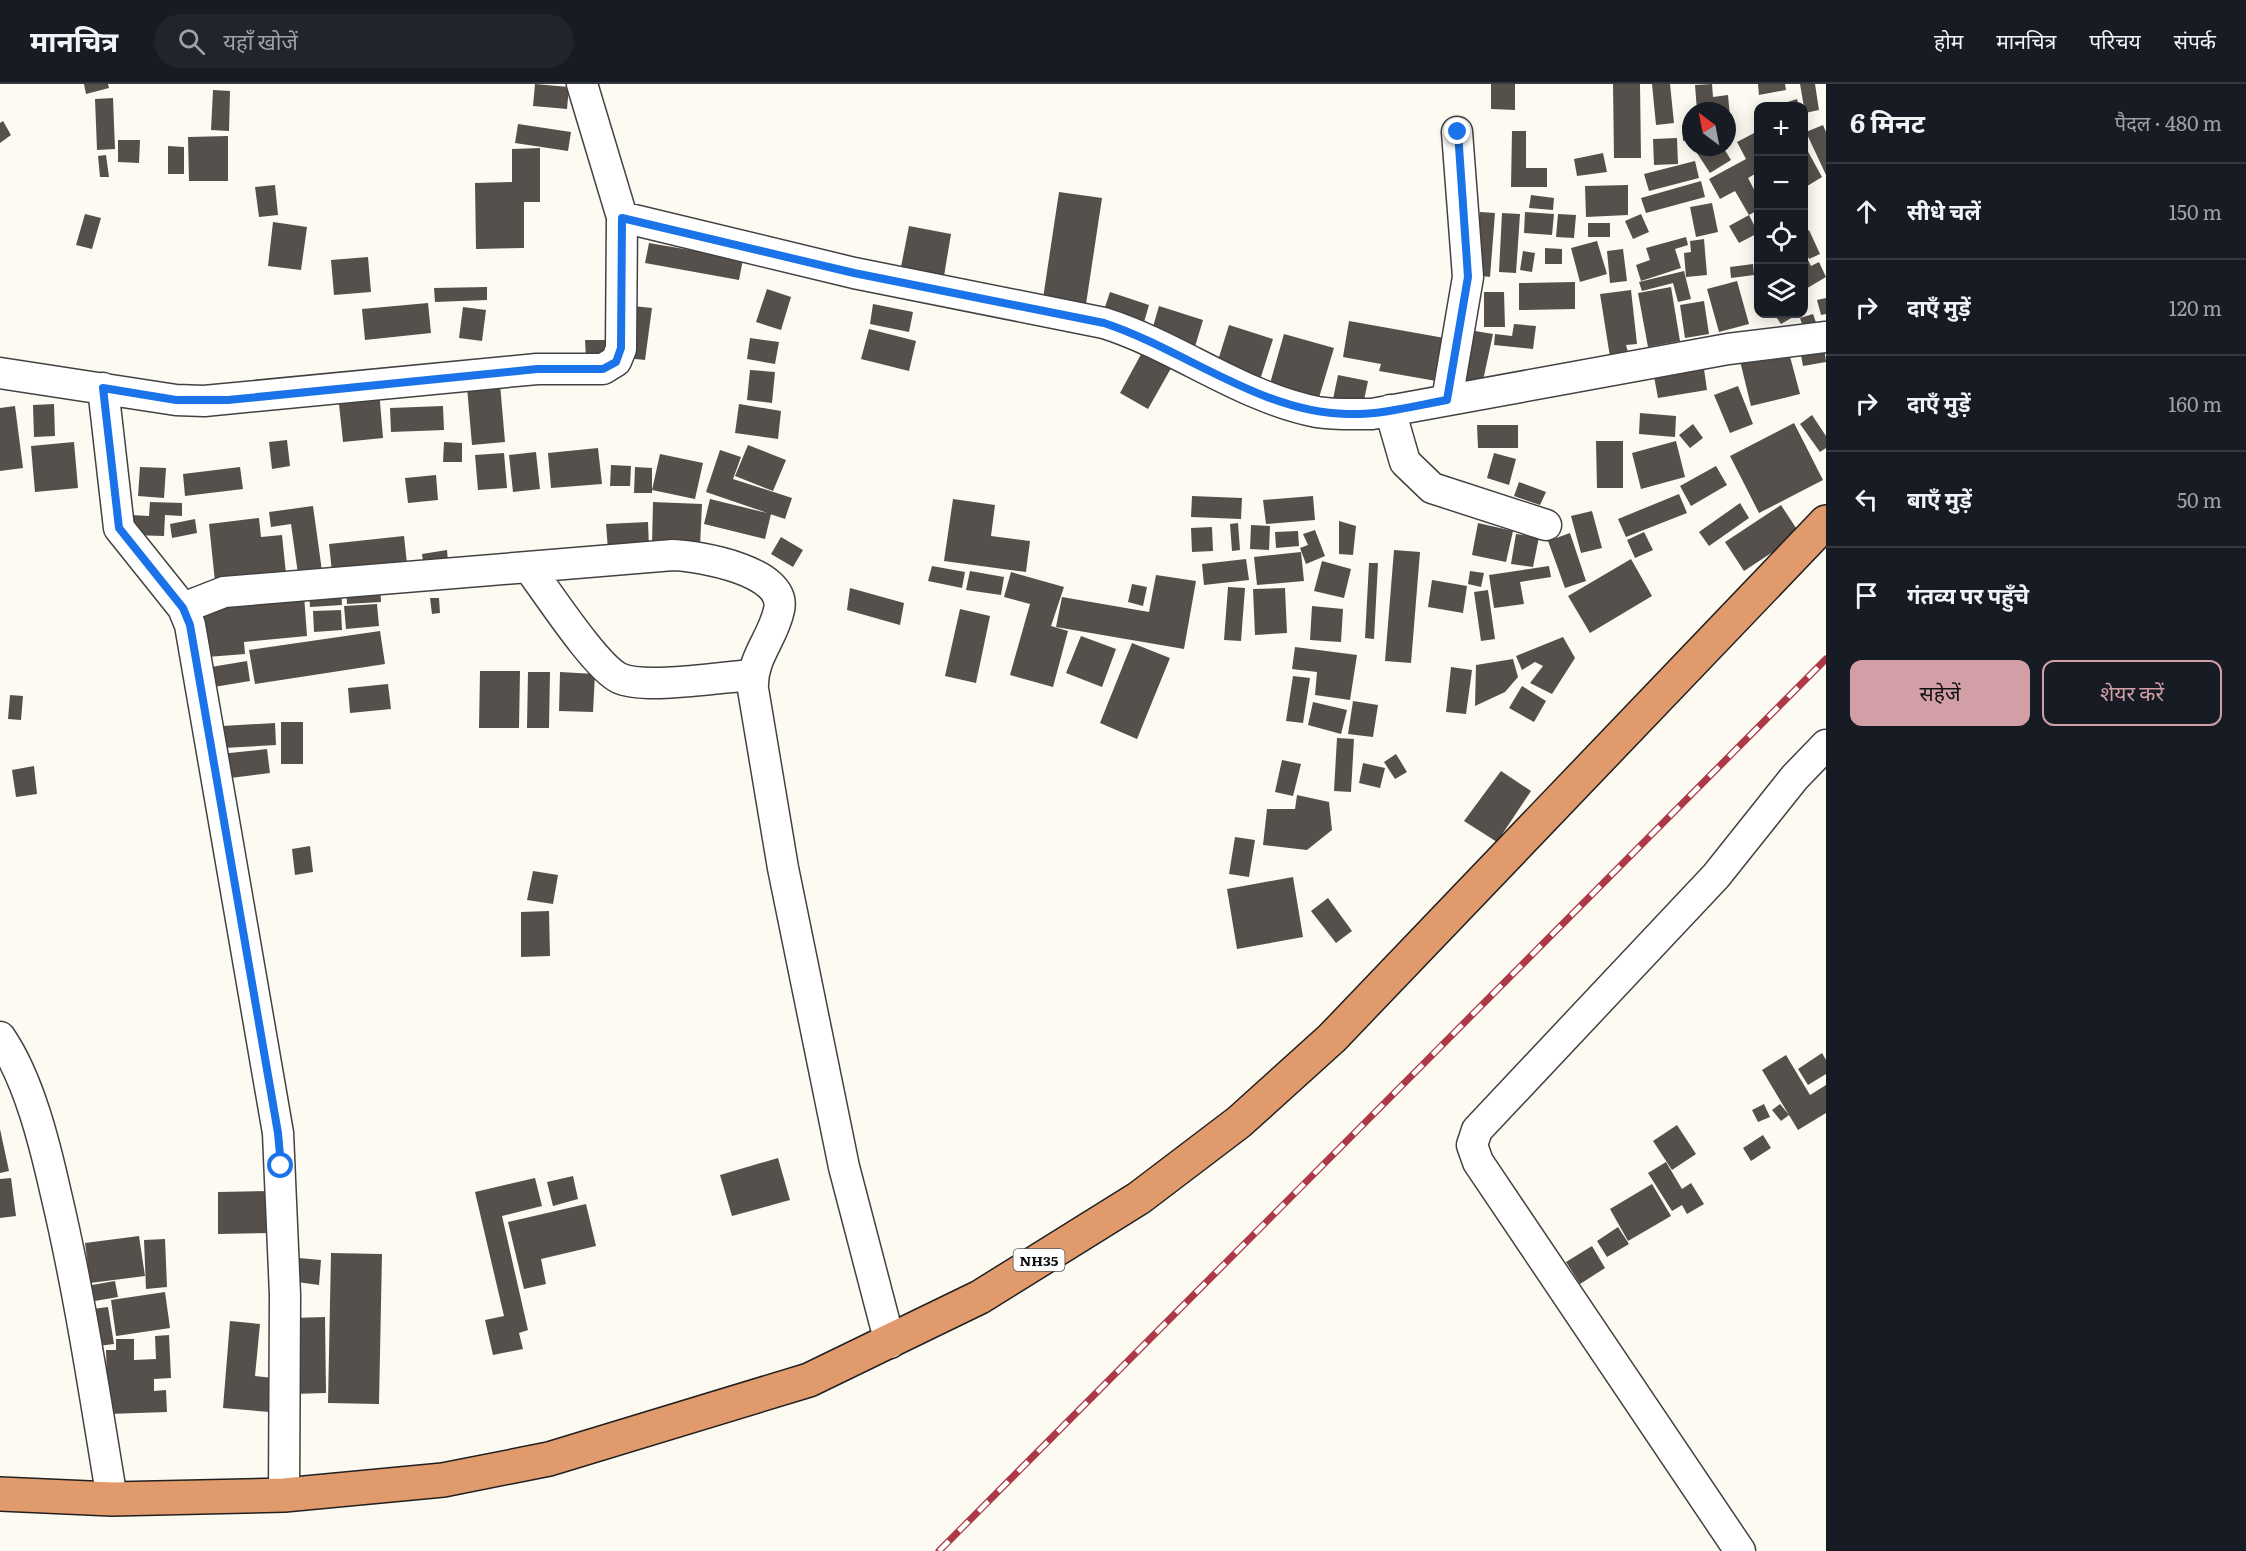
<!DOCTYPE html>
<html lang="hi">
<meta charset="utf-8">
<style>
body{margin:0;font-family:Literata,"Noto Sans Devanagari",serif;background:#20242c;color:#f1f3f6}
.controls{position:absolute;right:18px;top:18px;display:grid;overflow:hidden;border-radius:12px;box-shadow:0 3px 15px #0003}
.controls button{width:54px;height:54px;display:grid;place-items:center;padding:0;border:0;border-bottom:2px solid #363941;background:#171b24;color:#f1f3f6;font:30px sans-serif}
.compass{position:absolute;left:1682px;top:18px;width:54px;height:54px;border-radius:50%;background:#171b24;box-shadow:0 3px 15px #0003;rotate:328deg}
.stop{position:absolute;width:18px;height:18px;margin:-14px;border:4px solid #1a73e8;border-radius:50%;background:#fff}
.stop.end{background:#1a73e8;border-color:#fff;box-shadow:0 2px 6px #0008}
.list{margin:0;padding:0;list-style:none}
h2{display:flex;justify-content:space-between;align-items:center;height:78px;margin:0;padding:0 24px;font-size:26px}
h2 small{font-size:20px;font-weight:400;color:#9ea1a6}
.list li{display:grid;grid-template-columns:39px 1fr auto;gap:18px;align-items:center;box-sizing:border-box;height:96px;padding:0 24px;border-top:2px solid #363941}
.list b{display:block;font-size:22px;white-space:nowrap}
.list em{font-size:20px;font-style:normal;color:#9ea1a6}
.actions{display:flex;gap:12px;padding:18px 24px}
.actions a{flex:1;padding:14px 0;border:2px solid #d29fa7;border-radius:12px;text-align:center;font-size:21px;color:#d29fa7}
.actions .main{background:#d29fa7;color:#111}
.icon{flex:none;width:33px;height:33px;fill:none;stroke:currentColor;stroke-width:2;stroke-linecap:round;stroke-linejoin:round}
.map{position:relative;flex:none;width:1826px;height:1467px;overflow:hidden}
header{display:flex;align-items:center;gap:36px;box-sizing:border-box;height:84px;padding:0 30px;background:#171b24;border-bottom:2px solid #363941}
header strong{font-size:28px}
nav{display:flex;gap:33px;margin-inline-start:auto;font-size:21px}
.search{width:420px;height:54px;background:#20242c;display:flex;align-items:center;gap:15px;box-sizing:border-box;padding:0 21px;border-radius:33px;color:#9ea1a6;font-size:22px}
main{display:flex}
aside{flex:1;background:#171b24}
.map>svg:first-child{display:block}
.building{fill:#56504c}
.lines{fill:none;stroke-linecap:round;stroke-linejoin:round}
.street-casing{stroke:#424242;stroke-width:33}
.highway-casing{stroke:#202020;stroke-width:36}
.street{stroke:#fff;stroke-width:30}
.highway{stroke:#e19a6c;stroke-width:33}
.rail-casing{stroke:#ad3846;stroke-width:7}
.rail{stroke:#fff;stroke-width:4.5;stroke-dasharray:14;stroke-linecap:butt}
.route{stroke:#1a73e8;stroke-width:8}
.labels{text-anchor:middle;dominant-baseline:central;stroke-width:6;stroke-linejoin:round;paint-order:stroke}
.shield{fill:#fff;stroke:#575757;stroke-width:1.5}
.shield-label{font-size:14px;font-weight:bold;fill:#0f0f0f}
</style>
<header>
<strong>मानचित्र</strong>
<div class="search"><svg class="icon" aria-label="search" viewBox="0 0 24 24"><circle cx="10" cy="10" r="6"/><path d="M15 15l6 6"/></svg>यहाँ खोजें</div>
<nav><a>होम</a><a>मानचित्र</a><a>परिचय</a><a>संपर्क</a></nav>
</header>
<main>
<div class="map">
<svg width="1826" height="1467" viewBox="0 0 1826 1467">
<rect width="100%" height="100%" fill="#fdfaf2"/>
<path class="building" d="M84 0H108L109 4 86 10Z
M535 0 569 3 567 25 533 22Z
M1491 0H1515V26L1491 25Z
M1613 0H1640L1641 74H1614Z
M1652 0H1670L1674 39 1656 41Z
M1712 0 1713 13 1728 11 1730 33H1727V27H1697L1695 1Z
M1758 0H1785L1786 6 1759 11Z
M1800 0H1815L1819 26 1805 29Z
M213 6 230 7 229 47 211 46Z
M113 14 115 65 97 66 95 15Z
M1797 15 1799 22H1775Z
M3 37 11 51 0 59V39Z
M518 40 571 48 568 67 515 59Z
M1691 40V56L1683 57 1682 41Z
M1823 41 1826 48V91L1806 48Z
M1512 47H1526V84H1547V103H1511Z
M1758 47V88L1748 94 1758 113V126L1749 131 1735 107 1720 115 1709 95 1746 75 1737 58Z
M228 52V97H189L188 53Z
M1677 54 1678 80 1654 81 1653 55Z
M118 56H140L139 79 118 78Z
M168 62 184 63V90H168Z
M1707 63H1723L1731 76 1710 89 1697 69Z
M540 64V118H524V164L476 165 475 99 512 98V65Z
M1806 64 1822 93 1804 104V66Z
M1603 69 1607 88 1577 92 1574 75Z
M106 71 109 93H100L98 72Z
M1695 77 1699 94 1649 107 1644 90Z
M1701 97 1705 113 1646 129 1641 114Z
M275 101 278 131 259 133 255 103Z
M1628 101V131L1586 133 1585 102Z
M1059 108 1102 114 1085 227 1042 221Z
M1531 111 1554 114 1553 126 1529 124Z
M1712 119 1718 148 1696 153 1690 123Z
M1480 128 1495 129 1490 193 1475 191Z
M1525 128 1554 130 1552 151 1524 149Z
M1502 129 1520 130 1516 189 1499 188Z
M85 130 101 134 92 165 76 161Z
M1558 130 1576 131 1574 154 1556 153Z
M1641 130 1649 148 1633 155 1625 137Z
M1749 131 1758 149 1739 159 1729 142Z
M273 138 307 143 301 186 268 182Z
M1588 139H1610V153H1588Z
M909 142 951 150 944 192 901 183Z
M1809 146 1820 170 1809 175 1804 164V149Z
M1686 153 1688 161 1675 165 1681 184 1641 197 1636 181 1650 176 1646 164Z
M1704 155 1707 191 1686 193 1684 169 1691 168 1690 157Z
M1597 157 1607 190 1580 198 1571 164Z
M649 159 743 175 739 196 645 179Z
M1545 164 1562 165V180H1545Z
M1623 165 1627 197 1610 199 1607 167Z
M1523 167 1535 169 1532 188 1520 186Z
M368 173 371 208 334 211 331 176Z
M1807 174 1811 182 1819 178 1826 193 1804 206V176Z
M1753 180 1754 191 1731 194 1730 183Z
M1684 187 1691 215 1678 218 1673 199 1642 207 1639 198Z
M1737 197 1749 240 1719 248 1707 205Z
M1575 198V225L1519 226V199Z
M487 203V216L435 218 434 204Z
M1671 203 1680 257 1648 263 1638 209Z
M767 205 791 213 781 246 756 238Z
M1631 206 1637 260 1626 261 1630 275 1610 273 1600 210Z
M1110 208 1149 221 1142 245 1102 232Z
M1484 208H1504L1505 243H1484Z
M1826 214V230L1821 231 1817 216Z
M1704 217 1709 250 1685 254 1680 221Z
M428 219 431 249 365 256 362 225Z
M873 220 913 228 909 248 870 240Z
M633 222 652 224 645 276 626 274Z
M1159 222 1203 236 1194 266 1150 253Z
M463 223 486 226 482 257 459 254Z
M1774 230H1791L1793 233 1781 240Z
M1813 230 1818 244 1805 249 1800 234Z
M1349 237 1450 255 1442 298 1379 287 1381 280 1343 273Z
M1514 240 1536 242 1533 265 1494 261 1495 250 1512 252Z
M1229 241 1273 255 1259 299 1215 286Z
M869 245 916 257 909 287 861 275Z
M1469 246 1493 250 1481 306 1459 299Z
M1284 250 1334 264 1318 317 1269 303Z
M750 254 779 258 775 280 747 275Z
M585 256H613V275H586Z
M1824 262 1826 278 1803 282 1800 266Z
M1145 263 1174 279 1148 325 1120 309Z
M1788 265 1800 310 1751 322 1740 277Z
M1703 278 1707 306 1658 314 1653 287Z
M750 286 775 288 772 319 747 316Z
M1338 291 1368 297 1363 321 1333 315Z
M500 300 505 358 472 361 467 303Z
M1738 302 1753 340 1730 349 1714 311Z
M379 306 383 354 343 358 338 311Z
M54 320 55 352 34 353 33 321Z
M739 320 781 327 778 355 735 349Z
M15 322 23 384 0 387V324Z
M443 322 444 346 391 348 390 324Z
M1640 329 1676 332 1675 353 1639 350Z
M1812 331 1826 352V364L1820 368 1800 340Z
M1794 339 1823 396 1759 429 1730 372Z
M1693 340 1703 354 1690 364 1679 351Z
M1477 341H1518V364H1478Z
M287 356 290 382 272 385 269 358Z
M1596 357H1623V404H1597Z
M1676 357 1685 393 1641 405 1632 369Z
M74 358 78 404 35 408 31 362Z
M444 358 462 359V378H443Z
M748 361 786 376 773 407 735 392Z
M598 364 602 400 551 404 548 369Z
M720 366 741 373 733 395 792 414 785 435 706 408Z
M536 368 540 405 513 408 509 371Z
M504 369 507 404 478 406 475 371Z
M1494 369 1516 375 1509 401 1487 394Z
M660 370 703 379 695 415 652 406Z
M611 381 631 382 630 402H610Z
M1716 382 1727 401 1691 422 1680 402Z
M140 383 166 384 164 414 138 412Z
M240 383 243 405 185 412 183 390Z
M635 383 652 384V409H634Z
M436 391 438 416 408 419 405 394Z
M1519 398 1546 408 1540 421 1514 412Z
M1679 410 1687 429 1626 453 1618 435Z
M1192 412 1242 414 1241 435 1191 433Z
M1313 412 1315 436 1266 440 1263 416Z
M710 415 771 430 765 455 704 440Z
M953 415 995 421 991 452 1030 457 1026 488 944 477Z
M150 418 182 419V432L165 431 164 452 130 451 131 431 149 432Z
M653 418 702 420 700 462 652 460Z
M1740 419 1749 434 1709 462 1699 448Z
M1781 421 1800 450 1744 487 1725 458Z
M313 422 322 487 298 490 291 440 271 443 269 428Z
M1592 427 1602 464 1581 469 1571 432Z
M259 434 261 453 282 451 286 490 215 498 209 440Z
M195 435 197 449 172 454 170 440Z
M1339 437 1356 442 1353 471 1339 470Z
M648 438 649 464 608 466 606 440Z
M1238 439 1240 466 1232 467 1230 440Z
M1478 439 1513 447 1506 478 1472 471Z
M1251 441 1270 442 1269 466 1250 465Z
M1212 443 1213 467 1192 468 1191 444Z
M1315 446 1325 472 1306 480 1300 464 1308 461 1303 450Z
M1298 447 1299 462 1276 464 1275 448Z
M1644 448 1653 466 1635 474 1627 456Z
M1570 449 1586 497 1565 504 1548 457Z
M1516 450 1539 453 1533 483 1511 480Z
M404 452 407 480 332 488 329 460Z
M781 453 803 466 793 483 771 470Z
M447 466 449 488 425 491 422 470Z
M1394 466 1420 468 1411 579 1385 577Z
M1301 468 1304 497 1257 501 1254 473Z
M1246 475 1249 496 1204 501 1202 480Z
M1631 475 1652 512 1590 549 1568 512Z
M1322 477 1351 485 1344 514 1314 507Z
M1369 479H1378L1374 555 1365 554Z
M932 482 965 488 962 504 928 497Z
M1549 482 1551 493 1520 498 1524 520 1494 524 1489 491Z
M970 487 1004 493 1001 511 966 506Z
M1470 487 1484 489 1481 503 1468 500Z
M1011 488 1064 503 1051 542 1068 547 1053 603 1010 591 1030 520 1004 513Z
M1156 491 1196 497 1184 565 1056 543 1062 513 1149 528Z
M1432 496 1467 502 1463 529 1428 523Z
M380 498 381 518 347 520 346 501Z
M1132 500 1147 503 1143 522 1128 518Z
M341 503 342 521 310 523 309 505Z
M1228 503 1245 504 1241 557 1224 556Z
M850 504 904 519 900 541 847 526Z
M1285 504 1287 549 1255 551 1253 505Z
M1488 506 1495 555 1481 557 1474 508Z
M304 511 307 552 244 558 245 570 207 573 203 520Z
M430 514H439L440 529 432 530Z
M377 520 379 542 346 545 344 522Z
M1312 522 1343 525 1341 558 1310 556Z
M960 525 990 532 976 599 945 592Z
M341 526 342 546 314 548 313 527Z
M380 547 385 580 255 600 249 566Z
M1081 552 1116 565 1102 603 1066 589Z
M1563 553 1575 574 1552 610 1530 599 1543 582 1535 578 1522 586 1516 572Z
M1132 559 1170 574 1137 655 1100 639Z
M1295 563 1357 571 1350 616 1315 611 1317 588 1292 585Z
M1513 575 1518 593 1505 608 1475 622 1476 581Z
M247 577 250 597 208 604 205 584Z
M1451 583 1472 586 1466 630 1446 628Z
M480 587H520L519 644H479Z
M528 588H550L549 644H527Z
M560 588 595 590 593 628 559 627Z
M1293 592 1310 594 1303 639 1286 637Z
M388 600 391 625 350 629 348 604Z
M1522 602 1546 617 1534 638 1509 624Z
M10 611 23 612 21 636 8 635Z
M1353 617 1378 621 1373 653 1348 650Z
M1313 618 1347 626 1341 650 1308 641Z
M281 638H303V680H281Z
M275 639 276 661 223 664 222 642Z
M1337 654 1354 655 1351 708 1334 707Z
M267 665 270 689 223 695 220 670Z
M1396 670 1407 688 1395 695 1384 678Z
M1282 676 1301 680 1293 712 1275 708Z
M1363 679 1385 684 1380 704 1359 699Z
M34 682 37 710 16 713 12 686Z
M1501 687 1531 707 1497 758 1464 737Z
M1297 711 1329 718 1332 746 1307 766 1263 761 1267 725H1295Z
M1235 753 1255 756 1249 793 1229 790Z
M310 762 313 788 295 791 292 765Z
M533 787 558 791 553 820 527 816Z
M1293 793 1303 853 1237 865 1227 805Z
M1328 814 1352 847 1336 859 1311 827Z
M549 827 550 872 521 873V828Z
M1822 969 1826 976V990L1808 1001 1798 985Z
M1786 971 1810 1011 1826 1001V1029L1798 1046 1762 986Z
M1764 1020 1770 1033 1758 1038 1752 1026Z
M1780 1020 1789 1031 1781 1037 1772 1026Z
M1677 1041 1696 1070 1672 1086 1653 1057Z
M0 1045 9 1087 0 1089Z
M1763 1051 1771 1064 1751 1077 1743 1064Z
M778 1074 790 1116 732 1132 720 1091Z
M1666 1078 1682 1105 1691 1099 1704 1120 1687 1130 1682 1121 1672 1127 1648 1089Z
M573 1092 578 1115 553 1122 547 1098Z
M11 1094 16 1132 0 1134V1095Z
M535 1094 542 1122 502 1132 528 1246 519 1249 523 1265 493 1271 485 1236 504 1232 475 1108Z
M1652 1100 1671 1132 1628 1157 1610 1125Z
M274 1107V1149L218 1150V1108Z
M586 1120 596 1162 541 1175 546 1200 524 1205 508 1138Z
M1618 1143 1629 1160 1607 1173 1597 1157Z
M139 1152 145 1192 90 1199 85 1159Z
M165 1155 167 1203 146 1205 144 1156Z
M1592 1162 1605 1184 1580 1200 1566 1178Z
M331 1169 382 1170 379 1320 328 1319Z
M299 1174 321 1176 319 1201 297 1198Z
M115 1197 118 1213 89 1218 86 1202Z
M165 1208 170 1244 116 1252 111 1216Z
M108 1223 114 1260 98 1262 93 1225Z
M325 1233 326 1309 292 1310 291 1234Z
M230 1237 260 1240 255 1292 273 1294 270 1328 223 1324Z
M169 1251 171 1294 154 1295V1307L166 1306 167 1328 108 1330 106 1266H116V1255H134V1276L156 1275 155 1252Z"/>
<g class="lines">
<g class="street-casing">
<path id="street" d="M622 133 854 189 1104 239C1177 262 1241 313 1317 328 1335 331 1354 330 1372 330L1728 265 1826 253
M0 289 176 316 204 317 537 285H603L616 277 621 265 622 133 582 0
M103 304 119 444 183 524 190 541 278 1049 285 1211 284 1411
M1447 316 1468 193 1457 48
M1390 326 1405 378 1432 404 1546 441
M529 484C548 509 595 582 619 594 644 606 722 593 752 591
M183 524 224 508 673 471C699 472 788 487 779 526 773 555 751 574 753 605L783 784 844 1083 890 1259
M0 953C29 995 45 1061 56 1110 80 1211 95 1313 112 1415
M1740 1467 1478 1078 1472 1061 1477 1046 1716 792 1795 693 1826 661"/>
</g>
<g class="highway-casing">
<path id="highway" d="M0 1410 112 1415 284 1411 443 1396 549 1375 809 1296 980 1213 1139 1114 1239 1038 1332 954 1826 438"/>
</g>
<use href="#street" class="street"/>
<use href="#highway" class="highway"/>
<g class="rail-casing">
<path id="rail" d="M939 1467 1826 575"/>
</g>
<use href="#rail" class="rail"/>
</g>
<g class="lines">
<path class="route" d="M281 1082 278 1049 190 541 183 524 119 444 103 304 176 316H228L537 285H603L616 278 621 264 622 134 854 189 1104 239C1183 265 1262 329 1347 330 1381 331 1414 322 1447 316L1468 193 1458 48"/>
</g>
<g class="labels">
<rect class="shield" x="1013.5" y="1165" width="51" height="22" rx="4.5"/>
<g class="shield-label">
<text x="1039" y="1176">NH35</text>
</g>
</g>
</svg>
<div class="controls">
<button>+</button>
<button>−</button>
<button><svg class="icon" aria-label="locate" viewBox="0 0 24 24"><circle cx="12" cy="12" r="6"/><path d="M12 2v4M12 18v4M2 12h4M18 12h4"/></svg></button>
<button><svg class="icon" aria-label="layers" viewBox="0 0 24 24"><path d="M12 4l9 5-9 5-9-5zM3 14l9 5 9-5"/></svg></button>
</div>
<svg class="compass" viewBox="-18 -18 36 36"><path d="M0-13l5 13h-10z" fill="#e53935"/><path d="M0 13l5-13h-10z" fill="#9ea1a6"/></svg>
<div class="stop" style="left:281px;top:1082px"></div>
<div class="stop end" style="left:1458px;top:48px"></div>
</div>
<aside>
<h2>6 मिनट<small>पैदल · 480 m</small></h2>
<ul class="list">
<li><svg class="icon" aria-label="ahead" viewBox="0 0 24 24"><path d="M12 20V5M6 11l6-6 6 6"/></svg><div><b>सीधे चलें</b></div><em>150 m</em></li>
<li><svg class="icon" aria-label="right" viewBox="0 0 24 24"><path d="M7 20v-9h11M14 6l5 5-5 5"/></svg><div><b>दाएँ मुड़ें</b></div><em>120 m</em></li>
<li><svg class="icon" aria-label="right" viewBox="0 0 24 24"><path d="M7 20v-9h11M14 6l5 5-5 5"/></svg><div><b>दाएँ मुड़ें</b></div><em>160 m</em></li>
<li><svg class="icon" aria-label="left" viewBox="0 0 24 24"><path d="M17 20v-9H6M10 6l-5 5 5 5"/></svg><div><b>बाएँ मुड़ें</b></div><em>50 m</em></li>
<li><svg class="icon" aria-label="arrive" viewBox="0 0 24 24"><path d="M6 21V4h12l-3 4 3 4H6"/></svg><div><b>गंतव्य पर पहुँचे</b></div></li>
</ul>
<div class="actions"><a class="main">सहेजें</a><a>शेयर करें</a></div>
</aside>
</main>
